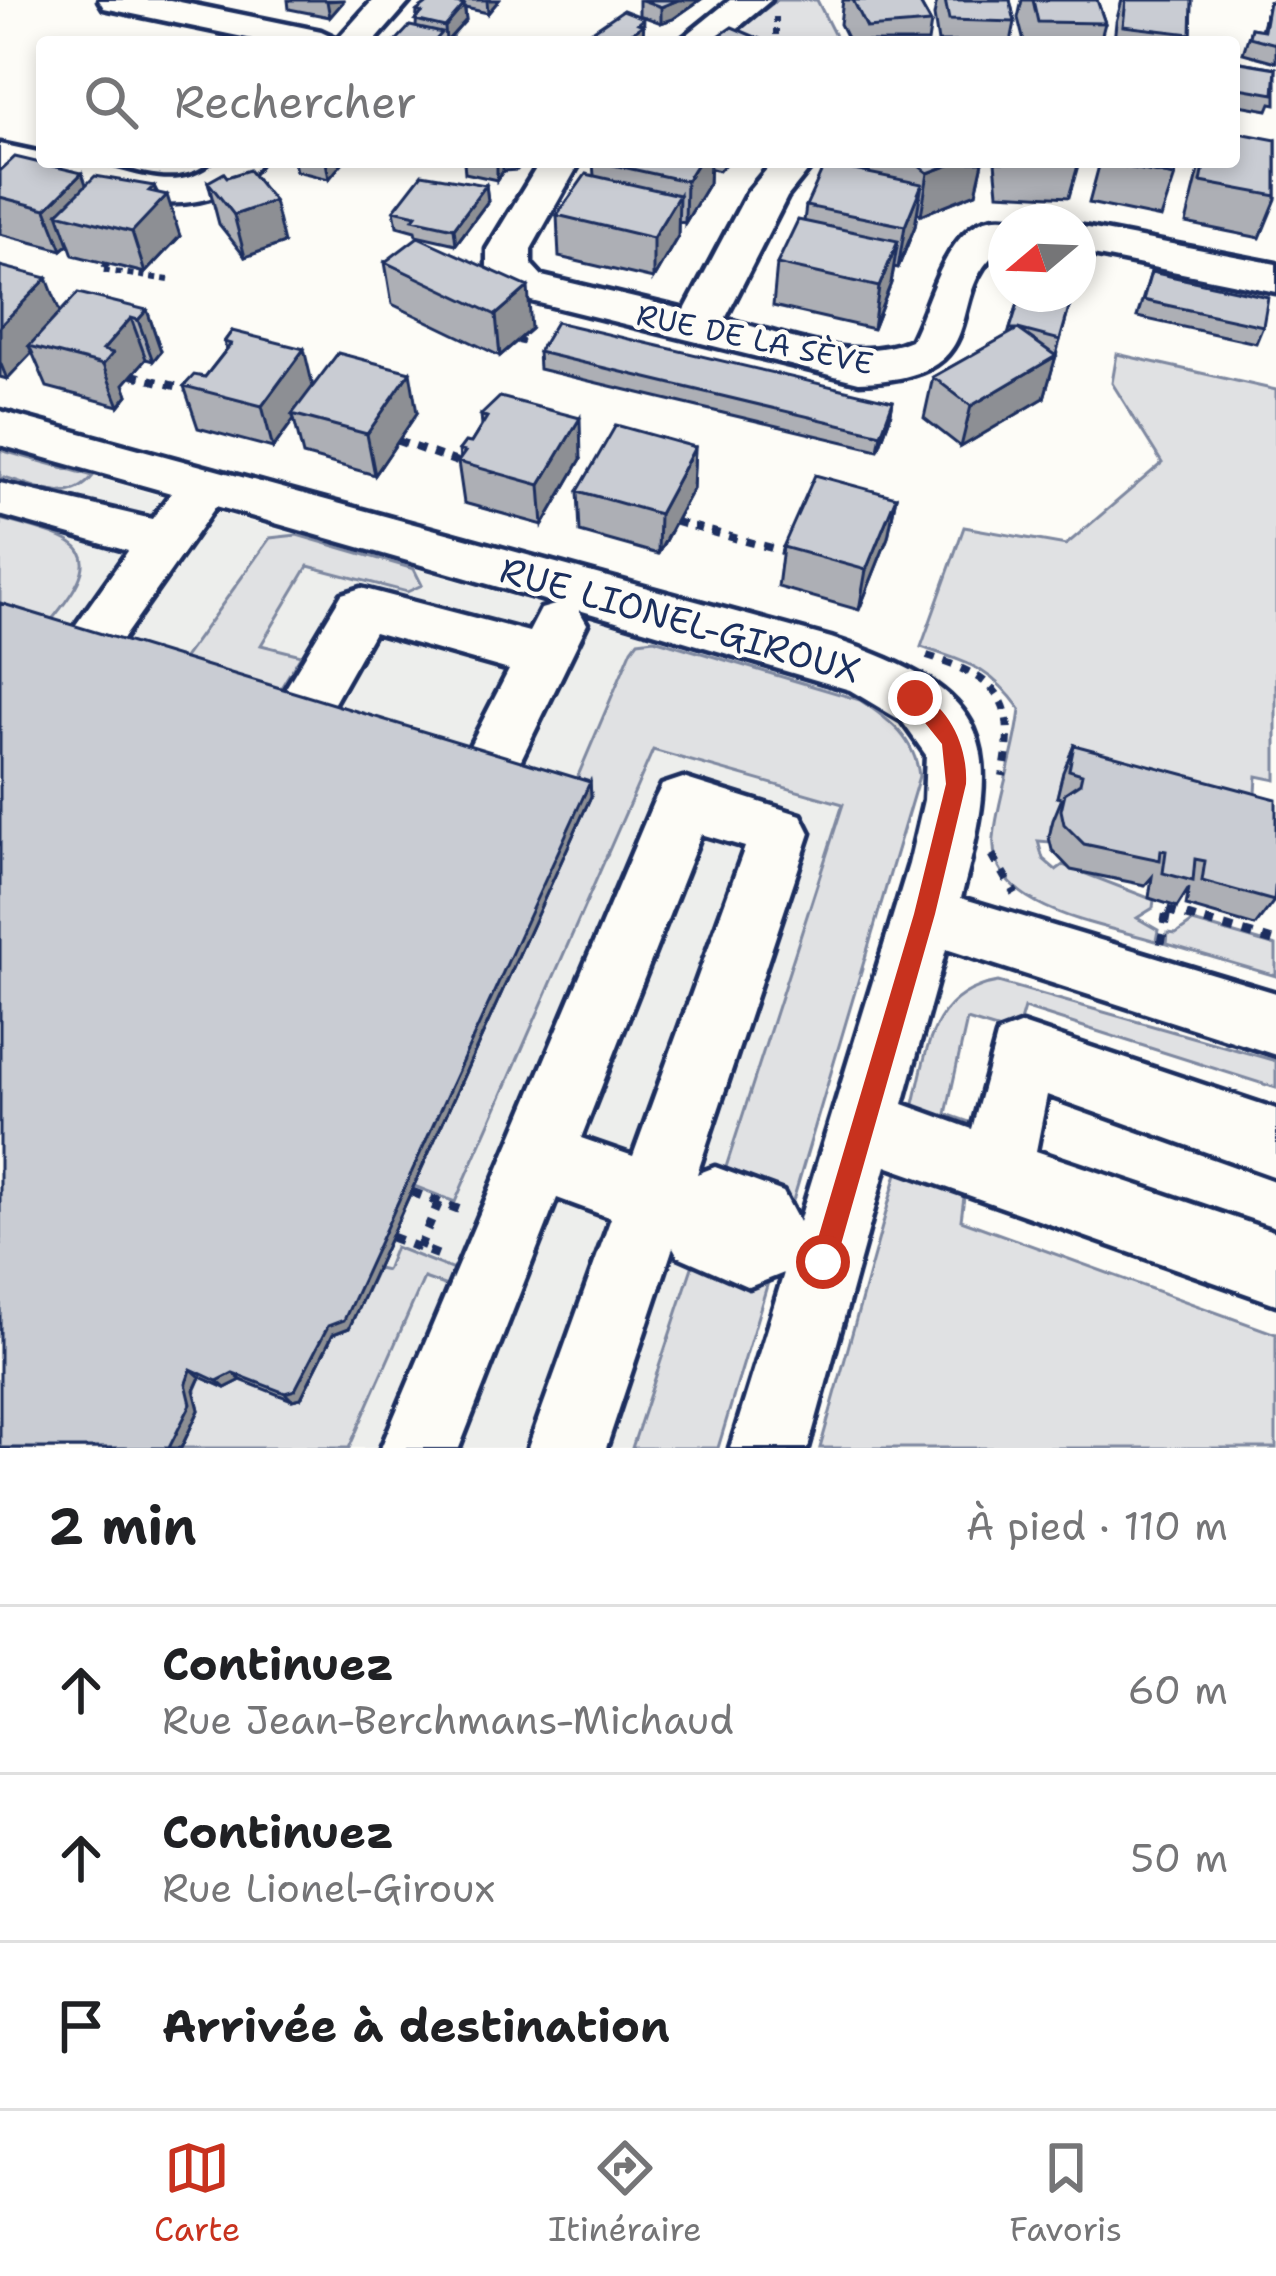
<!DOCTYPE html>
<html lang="fr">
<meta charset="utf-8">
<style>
body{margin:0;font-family:"Shantell Sans",sans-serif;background:#f2f2f2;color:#202124}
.compass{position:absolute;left:988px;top:204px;width:108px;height:108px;border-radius:50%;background:#fff;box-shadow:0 6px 18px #0003;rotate:251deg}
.stop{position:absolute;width:36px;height:36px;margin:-27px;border:9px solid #c8321e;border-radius:50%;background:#fff}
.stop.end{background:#c8321e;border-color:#fff;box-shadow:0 3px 12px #0008}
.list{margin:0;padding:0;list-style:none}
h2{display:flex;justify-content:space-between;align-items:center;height:156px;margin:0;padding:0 48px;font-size:51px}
h2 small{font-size:39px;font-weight:400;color:#757577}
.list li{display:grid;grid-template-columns:78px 1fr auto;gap:36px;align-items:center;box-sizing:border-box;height:168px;padding:0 48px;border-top:3px solid #e0e0e0}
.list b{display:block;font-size:45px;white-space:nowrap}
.list p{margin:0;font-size:39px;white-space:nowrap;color:#757577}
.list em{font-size:39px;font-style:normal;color:#757577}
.icon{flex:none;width:66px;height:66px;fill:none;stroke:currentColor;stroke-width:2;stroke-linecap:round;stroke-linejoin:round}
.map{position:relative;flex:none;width:1276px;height:1448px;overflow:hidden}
.search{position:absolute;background:#fff;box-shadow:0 6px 18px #0003;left:36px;right:36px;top:36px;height:132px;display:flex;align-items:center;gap:30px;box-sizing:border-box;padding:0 42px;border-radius:12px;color:#757577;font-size:45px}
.sheet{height:660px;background:#fff}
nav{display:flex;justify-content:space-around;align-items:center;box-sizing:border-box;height:168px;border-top:3px solid #e0e0e0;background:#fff;font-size:33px;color:#757577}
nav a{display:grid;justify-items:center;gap:6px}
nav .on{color:#c8321e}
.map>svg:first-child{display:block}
.built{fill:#edeeec}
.green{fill:#e0e1e3;stroke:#7e88a0;stroke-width:3}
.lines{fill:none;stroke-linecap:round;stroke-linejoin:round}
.minor-casing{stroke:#1b2f5e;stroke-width:9}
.path-far2{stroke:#1b2f5e;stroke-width:6;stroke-dasharray:6 6;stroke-linecap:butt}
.path-far1{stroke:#1b2f5e;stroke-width:8;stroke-dasharray:9 9;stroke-linecap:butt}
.path{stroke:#1b2f5e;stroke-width:9;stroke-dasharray:10 10;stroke-linecap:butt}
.minor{fill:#fdfcf7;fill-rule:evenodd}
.wall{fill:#adafb5;stroke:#1b2f5e;stroke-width:3}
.shaded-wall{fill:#8d8f94;stroke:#1b2f5e;stroke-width:3}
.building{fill:#c9ccd3;stroke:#1b2f5e;stroke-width:3}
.route{fill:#c8321e}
.labels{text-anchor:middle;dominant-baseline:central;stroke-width:9;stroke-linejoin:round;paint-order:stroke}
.far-street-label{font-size:30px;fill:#1b2f5e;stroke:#fdfcf7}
.street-label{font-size:36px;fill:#1b2f5e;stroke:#fdfcf7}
</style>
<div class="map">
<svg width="1276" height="1448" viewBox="0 0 1276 1448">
<rect width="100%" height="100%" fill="#fdfcf7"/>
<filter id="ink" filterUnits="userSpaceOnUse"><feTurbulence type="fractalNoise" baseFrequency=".00833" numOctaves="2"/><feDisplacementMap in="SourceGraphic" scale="24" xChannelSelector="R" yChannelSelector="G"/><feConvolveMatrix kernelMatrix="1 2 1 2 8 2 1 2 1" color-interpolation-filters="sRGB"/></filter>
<g filter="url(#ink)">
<path class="built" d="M0 450 818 684 860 700 885 717 907 740 917 757 919 776 718 1448H0Z"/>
<path class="green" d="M777 0H817L838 42H723Z
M1117 354 1276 390V780L1257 776 1256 794 1063 773 1057 797 1070 801 1051 825 1050 842 1038 841 1043 859 1056 870 1063 865 1154 900 1153 908 1137 918 1158 930 1156 941C1105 925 988 910 994 838 998 795 1016 753 1020 709 990 667 968 663 921 647L964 527 1066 545 1162 463 1112 383Z
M0 450 93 476C68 507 38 486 4 477L0 481Z
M0 519C88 542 112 549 44 629L0 616Z
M297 535 414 569 422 585 407 592 308 566 261 645 301 655 274 699 176 669 270 538Z
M654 639 860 700C890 720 915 739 919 776L789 1214 718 1192 843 804 653 750 455 1202 414 1186 590 797 572 790 632 649 638 641Z
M1193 922 1276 946V976L1167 944 1168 933 1176 934Z
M998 982 1276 1061V1088L1024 1008 1016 1035 967 1020 946 1114 978 1125 976 1137 912 1112C927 1053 928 994 998 982Z
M899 1166 965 1189 961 1220 1276 1334V1448H820Z
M700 1243 772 1269 718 1448H632Z
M395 1247 464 1274 458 1290 424 1278 349 1448H181L199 1410 195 1390 200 1377 225 1388 241 1380 291 1400 301 1397 333 1334 349 1328 377 1268 386 1270Z"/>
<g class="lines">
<g class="minor-casing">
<path id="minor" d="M99 0H170L321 31 338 39 373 0H411L374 42H267L104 8Z
M730 0H771L721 42H678Z
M0 144 42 153V162C54 162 68 161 80 162 127 168 176 199 216 162H260C206 241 76 186 0 168Z
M540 162H580L531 249V264L542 276 685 310 747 193 773 162H815L787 197 725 319C783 333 853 365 911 340 934 297 951 196 1022 222H1006V245C935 292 1006 378 859 382L511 296 487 267V249Z
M1078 226 1276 264V292L1078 252Z
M0 411 831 638C995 692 1004 739 961 898L1276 993V1055L946 949 903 1104 972 1129 998 1033 1022 1024 1276 1109V1177L1047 1095 1036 1151 1276 1232V1304L886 1166 808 1448H730L784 1273 749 1287 678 1256 673 1247 606 1448H528L611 1218 557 1198 459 1448H381L653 803 662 785 683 778 801 815 810 833 697 1174 715 1167 783 1192 799 1222 909 864 924 800 926 755 902 721 850 690 579 610 587 624 510 782 489 789 468 782 460 765 509 670 374 632 322 724 302 731 282 724 274 708 342 594 361 588 529 632 541 609 558 604 216 506 109 658 90 664 71 658 63 643 128 551 0 515V483L152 519 171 493 0 445ZM701 834 745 847 633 1156 581 1138Z"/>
</g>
<path class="path-far2" d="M776 17V42
M108 264 101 270 169 280
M518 341 526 343"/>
<path class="path-far1" d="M132 375 195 391
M398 441 466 465
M676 522 790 553
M927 656C1000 679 1018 699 1003 776"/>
<path class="path" d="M992 855 1015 894
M1167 910 1276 942
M1161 944 1168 905
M412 1192 466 1212
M391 1237 446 1258
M419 1248 439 1202"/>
<use href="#minor" class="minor"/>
</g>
<path class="wall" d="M288 0H343V2L330 17 289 9Z
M432 0H499L488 13 465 8 466 20 447 42H395L416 27 417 11Z
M639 0H700L673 19 661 23 639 15Z
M843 0H918L931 23 928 42H849L840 24Z
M937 0H1010L1015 22 1011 42H938L934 16Z
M1022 0H1097L1105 23 1100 42H1024L1018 18Z
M1122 0H1192L1191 34 1188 42H1114L1116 22Z
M1269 2 1276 3V62L1243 53 1251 28 1261 30Z
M1234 61 1276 68V104L1271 103 1268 110 1234 104Z
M1276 140V199L1260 238 1186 223 1201 162H1234Z
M294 162H343L329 179 296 171Z
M464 162H522L517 170 503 171 497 180 465 173Z
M593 162H727L719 171 709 168V183L685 223 678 221V236L653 279 559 257 557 215 594 176Z
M863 162H983L976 193 921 215 917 212 915 226 898 268 894 267 891 283 873 329 773 306 777 264 804 221 806 206 869 173 862 167Z
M995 162H1079L1069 197 998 193Z
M1100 162 1175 176 1161 218 1089 203Z
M0 171 86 185 154 186 180 236 145 273 73 255 69 244 62 250 0 234Z
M208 182 284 243 245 257 219 224Z
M486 185 488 201 456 244 416 235 415 231 397 226 394 210Z
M385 262 531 329 500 356 392 304Z
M0 266 60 312 147 310 161 351 153 361 146 359 124 384 128 395 119 406 47 387 32 352 7 379 0 377Z
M1151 272 1263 326 1256 343 1137 317Z
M1021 294H1073L1044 398 961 447 924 418 933 377 1008 335Z
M232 331 313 386 417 413 375 475 303 455 294 419 273 448 198 428 184 386 205 377 226 350 224 342Z
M538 352 893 401 890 417 878 450 539 369Z
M481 415 581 459 543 525 464 503 458 462 460 459 459 450 471 443 482 425Z
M695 447 693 488 658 554 580 532 578 491Z
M896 497 888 537 859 610 778 587 783 547Z
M1074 745 1274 901 1255 926 1186 906 1189 888 1177 907 1149 898 1152 877 1145 885 1071 870 1052 850 1049 837 1053 820 1062 798 1057 797 1063 772Z
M590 782 591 796 349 1328 333 1334 301 1398 292 1400 241 1380 225 1388 200 1377 194 1390 199 1410 181 1448H0Z"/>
<path class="shaded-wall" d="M343 0V2L330 17 327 1Z
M487 0H499L488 13Z
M678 0H700L673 19 661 23V7Z
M464 5 466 20 446 42 445 27Z
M644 18 643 41 618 42 638 23Z
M326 162H343L329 179Z
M497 162H503V171L497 180Z
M698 162H710L709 183 685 223 686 181Z
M957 162H983L976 193 921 215 928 173Z
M82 173 97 215 58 213 69 244 62 250 46 209Z
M922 184 915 226 898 268 905 226Z
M486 185 488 201 456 244 454 228Z
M154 186 159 203 167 195 180 236 145 273 132 232 149 191Z
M679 195 678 236 653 279V238Z
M274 201 284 243 245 257 234 215Z
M898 241 891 283 873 329 879 287Z
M47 278 63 320 29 346 32 353 7 379 0 362V326Z
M528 287 531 329 500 356 496 315Z
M147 310 161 351 153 361 138 320Z
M131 318 146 359 124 384 128 395 119 406 103 365V350Z
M304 349 314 391 292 414 294 419 273 448 262 406Z
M1056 356 1044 398 961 447 971 406Z
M410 372 417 413 375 475 367 434Z
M893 401 890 417 878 450 881 434Z
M580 418 581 459 543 525 540 485Z
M695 447 693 488 658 554 659 514Z
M896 497 888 537 859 610 866 570Z
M590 782 591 796 349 1328 333 1334 301 1398 292 1400 285 1393Z
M191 1369 200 1377 194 1390 199 1410 181 1448H169Z
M233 1373 241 1380 225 1388 217 1381Z"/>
<path class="building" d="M432 0H442L464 5 445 27 415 20 422 13 417 11Z
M642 0H678L661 7Z
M853 0H918L931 23 867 28Z
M945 0H1010L1015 22 949 20Z
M1033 0H1097L1105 23 1038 22Z
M1126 0H1192L1191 34 1123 26Z
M1269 2 1276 3V44L1249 37 1251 28 1264 30Z
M623 10 644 18 638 23 643 25 618 42 579 40Z
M410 26 442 33 434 42H395Z
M732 27 767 42H710Z
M1234 61 1276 68 1274 94 1234 87 1236 71H1234Z
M1234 132 1276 140V196L1201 182 1205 162H1234Z
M15 157 82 173 46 209 0 197V171Z
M600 162H698L686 181Z
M914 162H957L928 173Z
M1103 162H1178L1175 176Z
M825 164 922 184 905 226 806 206Z
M249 170 274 201 234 215 208 182 224 173 227 177Z
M422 174 486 185 454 228 413 219 416 215 394 210Z
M586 174 679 195 653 238 557 215Z
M95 176 154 186 149 191 167 195 132 232 58 213Z
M798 220 898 241 879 287 777 264Z
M418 237 528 287 496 315 385 262Z
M1078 254 1084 255 1078 276Z
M0 266 47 278 0 326Z
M1151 272 1268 297 1263 326 1143 300Z
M78 293 147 310 138 320 131 318 103 350 113 353 103 365 29 346Z
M1021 294H1073L1060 340 1018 329H1010Z
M556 322 893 401 881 434 538 352Z
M1018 329 1056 356 971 406 933 377Z
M232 331 304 349 262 406 184 386 194 375 205 377 231 344 224 342Z
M338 353 410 372 367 434 292 414Z
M500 397 580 418 540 485 458 462 465 452 459 450 465 442 471 443 487 417 481 415Z
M616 425 695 447 659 514 578 491Z
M815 475 896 497 866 570 783 547Z
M0 603 590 782 344 1320 328 1326 295 1390 285 1393 233 1373 217 1381 191 1369 186 1383 191 1404 169 1448H0Z
M1074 745 1276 799V877L1274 901 1202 881 1205 861 1195 859 1193 881 1163 873 1166 851 1161 850 1160 860 1084 844 1064 824 1061 810 1065 793 1080 783 1082 774 1069 770Z"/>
</g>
<path class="route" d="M915 690C950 707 968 747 966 784L935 914 836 1262 832 1271 823 1275 814 1271 811 1262 914 914 946 784 942 744 905 698Z"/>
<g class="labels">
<g class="far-street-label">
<text transform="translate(755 339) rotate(12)">RUE DE LA SÈVE</text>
</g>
<g class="street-label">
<text transform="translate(680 620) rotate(16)">RUE LIONEL-GIROUX</text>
</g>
</g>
</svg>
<svg class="compass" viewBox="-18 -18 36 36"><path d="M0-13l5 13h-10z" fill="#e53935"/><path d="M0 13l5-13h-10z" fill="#757577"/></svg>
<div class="stop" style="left:823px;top:1262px"></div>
<div class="stop end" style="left:915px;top:698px"></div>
<div class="search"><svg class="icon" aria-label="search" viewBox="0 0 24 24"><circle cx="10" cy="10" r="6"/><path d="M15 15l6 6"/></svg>Rechercher</div>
</div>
<section class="sheet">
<h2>2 min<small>À pied · 110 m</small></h2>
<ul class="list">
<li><svg class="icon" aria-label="ahead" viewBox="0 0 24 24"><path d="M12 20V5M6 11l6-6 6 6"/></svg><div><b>Continuez</b><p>Rue Jean-Berchmans-Michaud</p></div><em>60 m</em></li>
<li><svg class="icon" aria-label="ahead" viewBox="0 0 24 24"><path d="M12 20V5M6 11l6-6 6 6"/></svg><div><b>Continuez</b><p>Rue Lionel-Giroux</p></div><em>50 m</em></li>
<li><svg class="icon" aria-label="arrive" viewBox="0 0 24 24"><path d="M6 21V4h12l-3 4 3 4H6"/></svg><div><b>Arrivée à destination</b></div></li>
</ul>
</section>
<nav>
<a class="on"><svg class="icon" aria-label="map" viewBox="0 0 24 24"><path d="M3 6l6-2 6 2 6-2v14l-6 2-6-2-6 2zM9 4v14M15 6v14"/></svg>Carte</a>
<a><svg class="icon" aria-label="directions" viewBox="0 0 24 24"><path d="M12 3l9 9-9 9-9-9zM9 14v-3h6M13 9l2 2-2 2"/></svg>Itinéraire</a>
<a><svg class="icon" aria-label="saved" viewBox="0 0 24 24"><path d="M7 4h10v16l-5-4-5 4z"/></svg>Favoris</a>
</nav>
